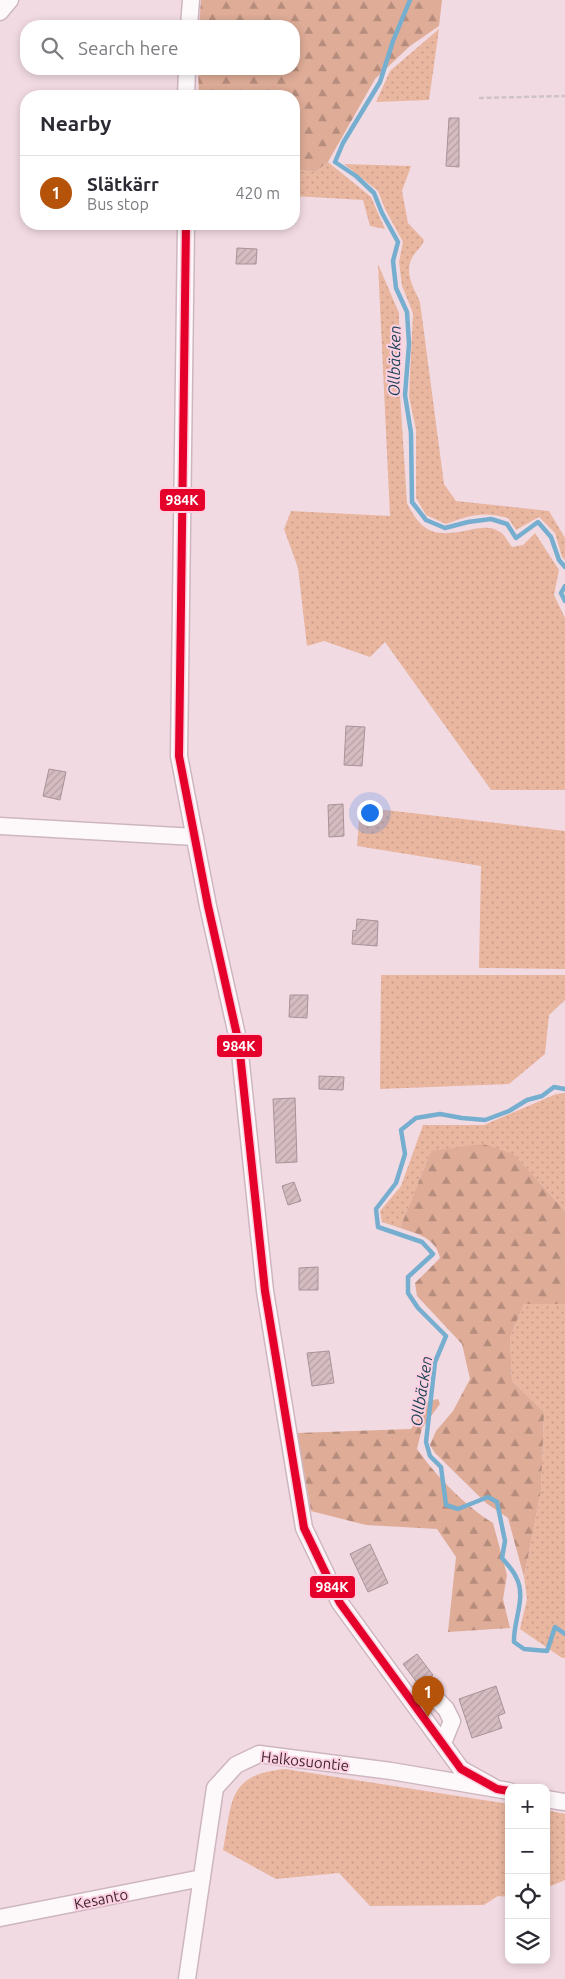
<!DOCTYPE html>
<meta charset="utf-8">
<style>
body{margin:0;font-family:Ubuntu,sans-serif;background:#f2f2f3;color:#2b2b33}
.controls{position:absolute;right:15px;bottom:15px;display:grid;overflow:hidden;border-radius:10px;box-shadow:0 2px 8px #0003}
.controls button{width:45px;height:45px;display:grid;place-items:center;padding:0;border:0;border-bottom:1px solid #e1e1e2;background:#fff;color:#2b2b33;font:25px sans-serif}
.you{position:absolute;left:369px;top:812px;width:18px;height:18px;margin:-12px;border:4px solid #fff;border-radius:50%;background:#1a73e8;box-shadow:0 0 0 8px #1a73e833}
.badge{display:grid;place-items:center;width:32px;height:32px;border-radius:50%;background:#b45309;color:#fff;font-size:16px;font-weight:700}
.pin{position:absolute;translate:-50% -41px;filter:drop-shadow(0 1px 2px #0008)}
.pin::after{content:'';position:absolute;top:26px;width:18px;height:15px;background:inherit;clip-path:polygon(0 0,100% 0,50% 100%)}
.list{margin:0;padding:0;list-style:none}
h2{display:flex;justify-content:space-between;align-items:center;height:65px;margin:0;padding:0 20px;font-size:21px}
h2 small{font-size:16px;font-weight:400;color:#7c7c81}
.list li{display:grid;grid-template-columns:32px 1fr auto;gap:15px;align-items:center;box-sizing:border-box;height:75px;padding:0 20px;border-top:1px solid #e1e1e2}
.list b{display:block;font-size:19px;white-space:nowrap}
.list p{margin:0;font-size:16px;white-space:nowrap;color:#7c7c81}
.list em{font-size:16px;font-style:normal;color:#7c7c81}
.icon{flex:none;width:28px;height:28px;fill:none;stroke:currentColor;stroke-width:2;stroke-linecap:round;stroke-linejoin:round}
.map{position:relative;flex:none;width:565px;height:1979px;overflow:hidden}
.search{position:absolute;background:#fff;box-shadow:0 2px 8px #0003;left:20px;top:20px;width:280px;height:55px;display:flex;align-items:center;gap:12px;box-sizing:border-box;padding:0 18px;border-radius:20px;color:#7c7c81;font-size:19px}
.panel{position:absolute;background:#fff;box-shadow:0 2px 8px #0003;left:20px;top:90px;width:280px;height:140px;border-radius:20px}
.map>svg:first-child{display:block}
.grass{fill:url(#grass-dots)}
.forest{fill:url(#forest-firs)}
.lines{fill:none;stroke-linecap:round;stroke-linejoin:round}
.stream{stroke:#76aecf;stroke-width:4.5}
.building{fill:url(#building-hatch);stroke:#aa9298}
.minor-casing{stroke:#ceb6c0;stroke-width:19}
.path{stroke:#cdc2c6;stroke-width:2.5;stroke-dasharray:5 2.5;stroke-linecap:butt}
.minor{stroke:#fdf9fb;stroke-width:16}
.bus-1-casing{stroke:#fcd0e1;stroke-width:11}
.bus-1{stroke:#e4002b;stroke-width:8}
.labels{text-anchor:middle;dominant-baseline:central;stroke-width:4;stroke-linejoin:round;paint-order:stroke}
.street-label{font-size:15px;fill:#412631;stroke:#fcd0e1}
.water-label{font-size:16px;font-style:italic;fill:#1c4356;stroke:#fcd0e1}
.line-badge{stroke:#fcd0e1;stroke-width:2}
.badge-label{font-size:14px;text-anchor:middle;font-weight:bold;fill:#fff}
</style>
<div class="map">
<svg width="565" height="1979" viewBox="0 0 565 1979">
<defs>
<pattern id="grass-dots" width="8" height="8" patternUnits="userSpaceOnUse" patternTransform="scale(1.25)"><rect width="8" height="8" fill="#e9b6a0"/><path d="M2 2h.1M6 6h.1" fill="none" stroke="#c99c8a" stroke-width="1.8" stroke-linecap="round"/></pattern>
<pattern id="forest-firs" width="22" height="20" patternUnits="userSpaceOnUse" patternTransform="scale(1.25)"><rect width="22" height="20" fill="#deac97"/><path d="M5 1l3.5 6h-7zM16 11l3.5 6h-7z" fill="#b68c7c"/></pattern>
<pattern id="building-hatch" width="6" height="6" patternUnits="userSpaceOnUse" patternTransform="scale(1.25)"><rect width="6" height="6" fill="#d4bcc1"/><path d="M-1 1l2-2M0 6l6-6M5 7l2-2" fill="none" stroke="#b7a1a6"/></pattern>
</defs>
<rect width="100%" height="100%" fill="#f2dae3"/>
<path class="grass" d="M439 29 429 100 376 102 390 71Z
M328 162 371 197 385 229 370 226 363 200 294 196V169L315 172Z
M344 164 411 166 402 191 408 223 424 240C422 248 414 252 411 260 405 275 414 288 420 302L444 484 456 501 549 511 565 538V560L562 557 555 533 539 517 516 530 508 518C482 511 471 515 446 524L426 515 416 498V430L409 396 413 313 402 286 399 262 403 242 385 209 378 191Z
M378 264 399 313 400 394 407 503C424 538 440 536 474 529 483 528 491 526 500 532 505 535 508 542 512 547L523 545 535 533 559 570 554 595 565 618V790H491L385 642 370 657 324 641 307 646 298 568 284 529 291 511 390 516Z
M360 807 565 831V969L479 968 481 866 357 846Z
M381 975H565V1000L549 1015 545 1054 509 1084 380 1089Z
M565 1093V1211L514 1154 431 1151 400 1228 382 1222 380 1211 401 1186 423 1125H484L556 1094Z
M524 1304H565V1658H562L520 1629 527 1599 524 1577 541 1491 544 1412 512 1381 510 1337Z
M285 1769 509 1804V1897L498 1896 484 1905 370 1906 339 1873 276 1879 223 1850C233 1801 226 1775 285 1769Z
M546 1810 565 1814V1880L546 1888Z"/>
<path class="forest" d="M201 0H442L439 26 410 46 375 79 328 162 315 172 294 169V96H199L198 69H294V26H199Z
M483 1144 514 1154 565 1211V1304H524L510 1337 512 1381 544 1412 541 1491 524 1577 508 1518 486 1503 435 1453 430 1445 436 1431 453 1411 470 1379 462 1344 417 1296 415 1283 440 1258C436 1238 418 1234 400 1228L431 1151Z
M438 1399 440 1404 422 1428 417 1449C436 1476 465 1506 493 1523L507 1575 503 1599 510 1628 448 1632 456 1557 437 1529 366 1525 311 1511 297 1433 411 1429 428 1401Z"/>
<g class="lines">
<path class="stream" d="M410 0 393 41 380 82 343 143 335 162 356 176 374 193 382 213 398 242 393 261 396 288 407 312 409 344 405 395 411 433 412 502 426 520 445 528 468 522 491 519 507 524 516 538 538 522 551 537 559 560 565 567
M565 586 561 593 565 601
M565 1089 554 1087 542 1096 527 1100 509 1111 485 1120 462 1118 440 1114 416 1118 401 1130 405 1154 396 1183 376 1209 378 1227 422 1242 433 1254 408 1277V1293L418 1308 446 1336 435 1362 426 1442 430 1456 441 1467 446 1505 458 1509 488 1497 497 1502 505 1541 502 1558C507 1564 513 1570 516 1577 527 1597 513 1621 514 1642L524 1649 547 1651 555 1627 565 1634"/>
</g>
<path class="building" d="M449 118H459V167L446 166Z
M237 248 257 249 256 264H236Z
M346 726 365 727 362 766 344 765Z
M49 769 66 772 60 800 43 796Z
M343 804 344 836 329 837 328 805Z
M357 919 378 921 377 946 352 944 353 930 356 931Z
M290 995H308L307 1018 289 1017Z
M319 1076 344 1077 343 1090 319 1089Z
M295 1098 297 1162 276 1163 273 1099Z
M294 1182 301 1201 288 1205 282 1186Z
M318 1267V1290H299V1268Z
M329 1351 334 1383 312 1386 307 1353Z
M370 1544 388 1583 368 1592 350 1554Z
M417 1654 433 1675 419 1685 403 1664Z
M496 1686 505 1713 498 1716 502 1728 472 1738 459 1699Z"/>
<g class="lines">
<g class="minor-casing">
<path id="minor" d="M0 12 10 0
M189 26 191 0
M186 96 187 69
M186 224 179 756 208 906 239 1044 265 1291 304 1528 340 1603 461 1769 497 1789
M0 826 195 837
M415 1705 420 1698 431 1694 446 1709 452 1721 443 1743
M546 1799 565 1802
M0 1918 202 1878
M187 1979 215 1788 236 1765 259 1754 391 1771 509 1791"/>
</g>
<path class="path" d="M479 98 565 96"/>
<use href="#minor" class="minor"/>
<g class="bus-1-casing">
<path id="bus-1" d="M186 224 179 756 208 906 239 1044 265 1291 304 1528 340 1603 461 1769 497 1789 509 1791"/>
</g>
<use href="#bus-1" class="bus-1"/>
</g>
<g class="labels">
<g class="street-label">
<text transform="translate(305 1761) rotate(6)">Halkosuontie</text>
<text transform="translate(101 1899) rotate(-11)">Kesanto</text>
</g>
<g class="water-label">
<text transform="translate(394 361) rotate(-89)">Ollbäcken</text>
<text transform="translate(421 1391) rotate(-81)">Ollbäcken</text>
</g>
</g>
<g class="line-badge">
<rect x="159" y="488" width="47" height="24" rx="5" fill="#e4002b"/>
<rect x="216" y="1034" width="47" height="24" rx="5" fill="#e4002b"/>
<rect x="309" y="1575" width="47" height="24" rx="5" fill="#e4002b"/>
</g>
<g class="badge-label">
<text x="182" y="505">984K</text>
<text x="239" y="1051">984K</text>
<text x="332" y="1592">984K</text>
</g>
</svg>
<div class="controls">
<button>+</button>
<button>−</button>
<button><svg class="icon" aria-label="locate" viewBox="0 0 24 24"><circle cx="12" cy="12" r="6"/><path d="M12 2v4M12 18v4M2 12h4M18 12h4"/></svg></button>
<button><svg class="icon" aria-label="layers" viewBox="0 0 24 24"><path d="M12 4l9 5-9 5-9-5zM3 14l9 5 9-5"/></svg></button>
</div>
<div class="you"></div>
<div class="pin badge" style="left:428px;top:1717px">1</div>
<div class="search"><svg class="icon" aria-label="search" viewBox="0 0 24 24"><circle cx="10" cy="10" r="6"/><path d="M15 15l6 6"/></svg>Search here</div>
<section class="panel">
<h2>Nearby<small></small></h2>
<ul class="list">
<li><span class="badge">1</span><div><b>Slätkärr</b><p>Bus stop</p></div><em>420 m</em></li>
</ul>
</section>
</div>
